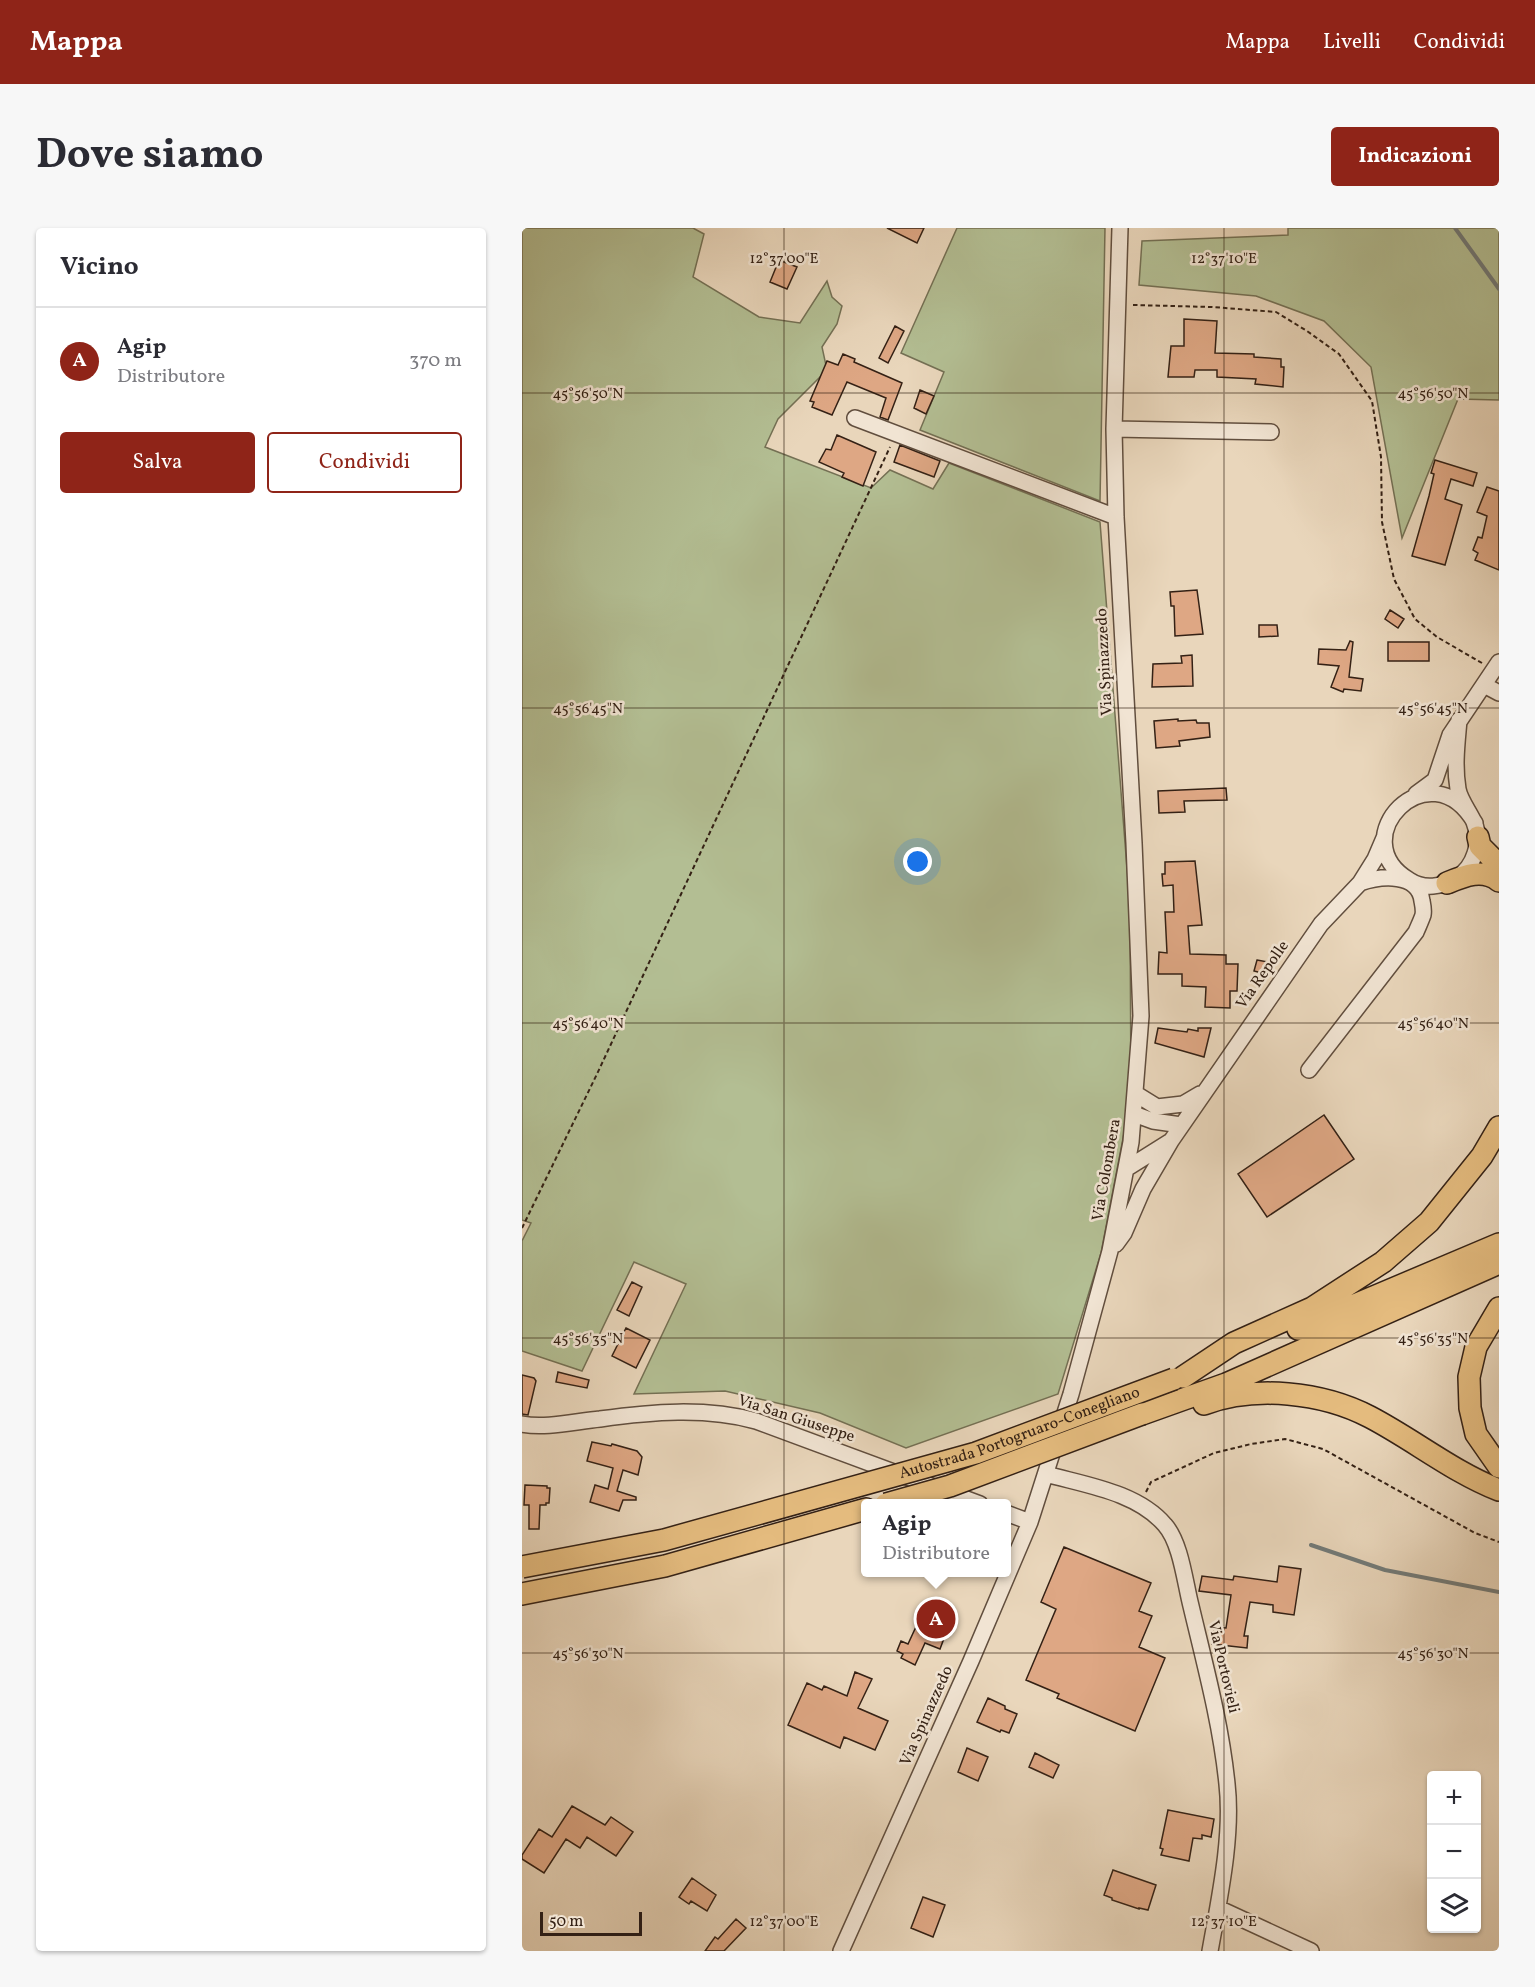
<!DOCTYPE html>
<html lang="it">
<meta charset="utf-8">
<style>
body{margin:0;font-family:Vollkorn,serif;background:#f7f7f7;color:#2b2b33}
.controls{position:absolute;right:18px;bottom:18px;display:grid;overflow:hidden;border-radius:6px;box-shadow:0 2px 4px #0004}
.controls button{width:54px;height:54px;display:grid;place-items:center;padding:0;border:0;border-bottom:2px solid #e1e1e2;background:#fff;color:#2b2b33;font:30px sans-serif}
.scale{position:absolute;left:18px;bottom:15px;width:102px;box-sizing:border-box;padding-left:6px;border:3px solid #342115;border-top:0;font-size:16px;line-height:21px;white-space:nowrap;color:#342115;-webkit-text-stroke:4px #f1e4d3;paint-order:stroke}
.you{position:absolute;left:396px;top:634px;width:21px;height:21px;margin:-15px;border:4px solid #fff;border-radius:50%;background:#1a73e8;box-shadow:0 0 0 9px #1a73e833}
.badge{display:grid;place-items:center;width:39px;height:39px;border-radius:50%;background:#8f2418;color:#fff;font-size:20px;font-weight:700}
.pin{position:absolute;translate:-50% -50%;border:3px solid #fff;box-shadow:0 2px 6px #0006}
.popup{position:absolute;left:339px;top:1271px;width:150px;height:78px;box-sizing:border-box;display:grid;place-content:center;border-radius:6px;background:#fff;filter:drop-shadow(0 2px 4px #0005);font-size:20px;white-space:nowrap;color:#7c7c81}
.popup b{font-size:22px;color:#2b2b33}
.popup::after{content:'';position:absolute;left:50%;top:100%;margin-left:-12px;border:12px solid transparent;border-top-color:#fff}
.list{margin:0;padding:0;list-style:none}
h2{display:flex;justify-content:space-between;align-items:center;height:78px;margin:0;padding:0 24px;font-size:26px}
h2 small{font-size:20px;font-weight:400;color:#7c7c81}
.list li{display:grid;grid-template-columns:39px 1fr auto;gap:18px;align-items:center;box-sizing:border-box;height:108px;padding:0 24px;border-top:2px solid #e1e1e2}
.list b{display:block;font-size:22px;white-space:nowrap}
.list p{margin:0;font-size:20px;white-space:nowrap;color:#7c7c81}
.list em{font-size:20px;font-style:normal;color:#7c7c81}
.actions{display:flex;gap:12px;padding:18px 24px}
.actions a{flex:1;padding:14px 0;border:2px solid #8f2418;border-radius:6px;text-align:center;font-size:21px;color:#8f2418}
.actions .main{background:#8f2418;color:#fff}
.icon{flex:none;width:33px;height:33px;fill:none;stroke:currentColor;stroke-width:2;stroke-linecap:round;stroke-linejoin:round}
.map{position:relative;flex:none;width:977px;height:1723px;overflow:hidden;border-radius:6px}
header{display:flex;align-items:center;gap:36px;box-sizing:border-box;height:84px;padding:0 30px;background:#8f2418;color:#fff}
header strong{font-size:28px}
nav{display:flex;gap:33px;margin-inline-start:auto;font-size:21px}
.intro{display:flex;align-items:center;justify-content:space-between;box-sizing:border-box;height:144px;padding:0 36px}
h1{margin:0;font-size:42px}
.button{padding:15px 27px;border-radius:6px;background:#8f2418;color:#fff;font-size:21px;font-weight:700}
main{display:flex;gap:36px;padding:0 36px}
aside{flex:1;background:#fff;border-radius:6px;box-shadow:0 2px 4px #0004}
.map>svg:first-child{display:block}
.green{fill:#b3be93;stroke:#747054;stroke-width:1.5}
.lines{fill:none;stroke-linecap:round;stroke-linejoin:round}
.stream{stroke:#727a78;stroke-width:4}
.building{fill:#dea784;stroke:#342115;stroke-width:1.5}
.minor-casing{stroke:#614e3e;stroke-width:18}
.highway-casing{stroke:#342115;stroke-width:24}
.path{stroke:#342115;stroke-width:2;stroke-dasharray:4.5 3;stroke-linecap:butt}
.minor{stroke:#f1e4d3;stroke-width:15}
.highway{stroke:#e4bb7e;stroke-width:21}
.highway-bridge-casing{stroke:#342115;stroke-width:24;stroke-linecap:butt}
.highway-bridge{stroke:#e4bb7e;stroke-width:21}
.ticks{fill:none;stroke:#342115;stroke-width:1.5;stroke-opacity:0.45}
.labels{text-anchor:middle;dominant-baseline:central;stroke-width:5;stroke-linejoin:round;paint-order:stroke}
.street-label{font-size:16px;fill:#342115;stroke:#f1e4d3}
.ticks-label{font-size:15px;text-anchor:middle;fill:#342115;stroke:#f1e4d3;stroke-width:5;stroke-linejoin:round;paint-order:stroke}
</style>
<header>
<strong>Mappa</strong>
<nav><a>Mappa</a><a>Livelli</a><a>Condividi</a></nav>
</header>
<div class="intro"><h1>Dove siamo</h1><a class="button">Indicazioni</a></div>
<main>
<aside>
<h2>Vicino<small></small></h2>
<ul class="list">
<li><span class="badge">A</span><div><b>Agip</b><p>Distributore</p></div><em>370 m</em></li>
</ul>
<div class="actions"><a class="main">Salva</a><a>Condividi</a></div>
</aside>
<div class="map">
<svg width="977" height="1723" viewBox="0 0 977 1723">
<rect width="100%" height="100%" fill="#e9d6bb"/>
<filter id="stains"><feTurbulence type="fractalNoise" baseFrequency=".00333" numOctaves="4"/><feColorMatrix values="0 0 0 0 .2 0 0 0 0 .09 0 0 0 0 .02 0 0 0 .5 -.17"/></filter>
<radialGradient id="worn" r=".72"><stop offset=".6" stop-color="#630" stop-opacity="0"/><stop offset="1" stop-color="#630" stop-opacity=".3"/></radialGradient>
<path class="green" d="M0 0H171L182 6 171 49 237 89 278 95 305 53 310 69 320 78 315 96 300 119 305 142 256 191 243 219 349 260 368 242 411 261 427 235 578 294 608 679 609 869 579 1025 536 1166 384 1220 298 1185 203 1163 112 1166 164 1056 112 1034 60 1143 0 1123V1013L9 995 0 992Z
M435 0H583L578 273 398 202 422 144 379 125Z
M766 0H977V172L936 171 880 310 849 139 802 93 734 68 617 57 620 13 766 7Z"/>
<g class="lines">
<path class="stream" d="M933 0 977 61
M789 1317 863 1342 977 1364"/>
</g>
<path class="building" d="M365 0H402L395 15Z
M257 32 275 39 265 61 248 54Z
M662 91 695 93 693 125 732 126V129L759 131V139H762L761 159 733 156 734 151 695 149V142H673L672 149H646L649 118H662Z
M373 98 382 103 366 135 357 130Z
M321 126 333 131 332 134 380 155 366 192 358 189 364 170 325 154 310 187 290 179 292 174 288 173 305 133 316 137Z
M398 162 412 168 404 186 392 180Z
M315 207 354 224 341 258 320 249 322 245 297 234 304 221 309 222Z
M378 217 418 233 412 249 372 234Z
M913 232 955 245 951 258 929 251 923 271 940 277 923 337 890 328 907 268 912 246 909 245Z
M965 259 977 263V342L953 332 956 325 951 322 956 309 960 310 965 288 955 284Z
M675 362 681 406 653 408 652 378H649L648 364Z
M868 382 882 391 876 400 863 391Z
M737 397H755L756 408 737 409Z
M828 413 831 414 827 449 841 451 839 463 822 461 821 464 809 459 817 438 796 436 797 421 824 422Z
M866 414H907V433H866Z
M670 427 671 458 630 459 631 436 660 435 659 428Z
M656 491V493L674 492 675 495H687L688 509 657 513 658 518 634 520 632 493Z
M704 560 705 572 662 573 663 584 637 585 636 563Z
M673 633 680 697 666 698 668 726 704 727V736H716L715 763H708V780L683 779 684 759 660 758V746H636L637 724 645 725 643 684H652L651 657 641 658 640 646H643V634Z
M735 732 746 734 744 746 732 743Z
M636 800 665 804 666 801 676 803V800H689L682 829 633 815Z
M802 887 832 931 745 989 716 946Z
M110 1054 120 1059 107 1088 95 1082Z
M104 1100 128 1112 114 1140 90 1128Z
M36 1144 67 1152 65 1160 34 1154Z
M0 1147 12 1150 14 1153 6 1187 0 1186Z
M70 1214 89 1218 90 1216 115 1223 120 1229 116 1247 101 1242 95 1263 114 1269V1272H101L97 1283 68 1274 73 1257 86 1261 91 1240 65 1233Z
M3 1257 25 1258V1260H28L27 1275H24V1277H18L17 1301H7V1277H2Z
M542 1319 629 1355 617 1383 630 1388 617 1419 643 1430 613 1503 535 1470 537 1466 504 1452 534 1381 519 1374Z
M757 1338 779 1341 772 1387 751 1384V1377L728 1374 722 1408H726L725 1420 690 1416 692 1399 704 1400 709 1367 677 1363 680 1348 711 1352 712 1348 755 1354Z
M399 1388 421 1398 420 1403 424 1405 418 1421 403 1415 393 1437 379 1430 381 1426 375 1423 379 1413 386 1416Z
M333 1444 350 1451 336 1480 366 1493 353 1522 322 1509 318 1520 266 1497 285 1455 300 1462 302 1458 325 1468Z
M466 1470 483 1478V1481L495 1486 487 1505 479 1502 478 1504 455 1494Z
M445 1520 466 1529 456 1553 436 1544Z
M513 1525 537 1537 531 1550 507 1539Z
M50 1578 83 1597 89 1589 111 1604 94 1628 65 1609 58 1620 44 1611 22 1645 0 1631V1627L17 1601 30 1609Z
M646 1582 692 1591 689 1609 680 1607V1611L671 1610 667 1633 639 1627 641 1621 638 1620Z
M591 1642 634 1657 626 1682 617 1680V1681L590 1672V1670L582 1667Z
M170 1650 194 1667 185 1683 169 1673 167 1676 157 1669Z
M401 1669 423 1677 411 1709 389 1700Z
M214 1691 224 1700 202 1723H183L193 1709 196 1711Z"/>
<g class="lines">
<g class="minor-casing">
<path id="minor" d="M333 190 594 289
M592 201 749 204
M962 457 977 465
M937 492C935 516 932 537 936 561 938 572 947 583 952 594 960 613 953 639 934 650 920 659 902 662 887 652 819 611 908 518 953 595
M894 566 913 552 928 507 977 434
M787 842 894 704C896 699 899 693 901 687 902 682 901 678 900 673 897 644 858 648 838 655
M614 866 635 879 661 876 678 866
M612 886 631 893 659 897
M604 941 647 914
M594 1016 602 1005 621 961 649 913 799 696 838 655 853 631 862 610
M0 1196C23 1201 55 1193 78 1191 129 1184 183 1179 234 1193L458 1276
M524 1246C563 1257 615 1264 643 1297 659 1315 663 1355 669 1378 683 1437 699 1496 705 1556 711 1608 697 1672 688 1723
M484 1285 508 1294
M696 1680 789 1723
M319 1723 449 1433 508 1294 549 1166 588 1023 609 914 619 788 612 615 594 289 592 201 598 0"/>
</g>
<g class="highway-casing">
<path id="highway" d="M956 609 958 618 977 637
M925 655C942 648 961 640 977 653
M977 1080 954 1119 947 1149 948 1180 954 1206 977 1239
M776 1101 977 1016
M661 1149 712 1115 790 1080 861 1034 907 994 960 928 977 899
M682 1176C733 1157 800 1164 848 1189 892 1212 931 1244 977 1262
M620 1186 704 1156 977 1035
M0 1366 143 1338 344 1281"/>
</g>
<path class="path" d="M611 77 690 79 754 84 785 103 817 126 850 173 859 229 860 294 872 351 893 391 915 409 960 435
M0 1000 75 846 368 219
M624 1264 629 1254 692 1225 729 1216 763 1211 801 1221 953 1305 977 1314"/>
<use href="#minor" class="minor"/>
<use href="#highway" class="highway"/>
<g class="highway-bridge-casing">
<g id="highway-bridge">
<path d="M364 1276 428 1258 620 1186"/>
<path id="s1" d="M0 1339 142 1312 454 1225 652 1151"/>
</g>
</g>
<use href="#highway-bridge" class="highway-bridge"/>
</g>
<path class="ticks" d="M262 0V1723M702 0V1723M0 165H977M0 480H977M0 795H977M0 1110H977M0 1425H977"/>
<g class="labels">
<g class="street-label">
<text transform="translate(583 434) rotate(-93)">Via Spinazzedo</text>
<text transform="translate(741 747) rotate(-55)">Via Repolle</text>
<text transform="translate(585 942) rotate(-80)">Via Colombera</text>
<text transform="translate(274 1191) rotate(18)">Via San Giuseppe</text>
<text stroke="none"><textPath href="#s1" startOffset="516">Autostrada Portogruaro-Conegliano</textPath></text>
<text transform="translate(701 1439) rotate(77)">Via Portovieli</text>
<text transform="translate(405 1488) rotate(-66)">Via Spinazzedo</text>
</g>
</g>
<g class="ticks-label">
<text x="262" y="35">12°37'00"E</text>
<text x="702" y="35">12°37'10"E</text>
<text x="66" y="170">45°56'50"N</text>
<text x="911" y="170">45°56'50"N</text>
<text x="66" y="485">45°56'45"N</text>
<text x="911" y="485">45°56'45"N</text>
<text x="66" y="800">45°56'40"N</text>
<text x="911" y="800">45°56'40"N</text>
<text x="66" y="1115">45°56'35"N</text>
<text x="911" y="1115">45°56'35"N</text>
<text x="66" y="1430">45°56'30"N</text>
<text x="911" y="1430">45°56'30"N</text>
<text x="262" y="1698">12°37'00"E</text>
<text x="702" y="1698">12°37'10"E</text>
</g>
<rect width="100%" height="100%" filter="url(#stains)"/>
<rect width="100%" height="100%" fill="url(#worn)"/>
</svg>
<div class="controls">
<button>+</button>
<button>−</button>
<button><svg class="icon" aria-label="layers" viewBox="0 0 24 24"><path d="M12 4l9 5-9 5-9-5zM3 14l9 5 9-5"/></svg></button>
</div>
<div class="scale">50 m</div>
<div class="you"></div>
<div class="pin badge" style="left:414px;top:1391px">A</div>
<div class="popup"><b>Agip</b>Distributore</div>
</div>
</main>
